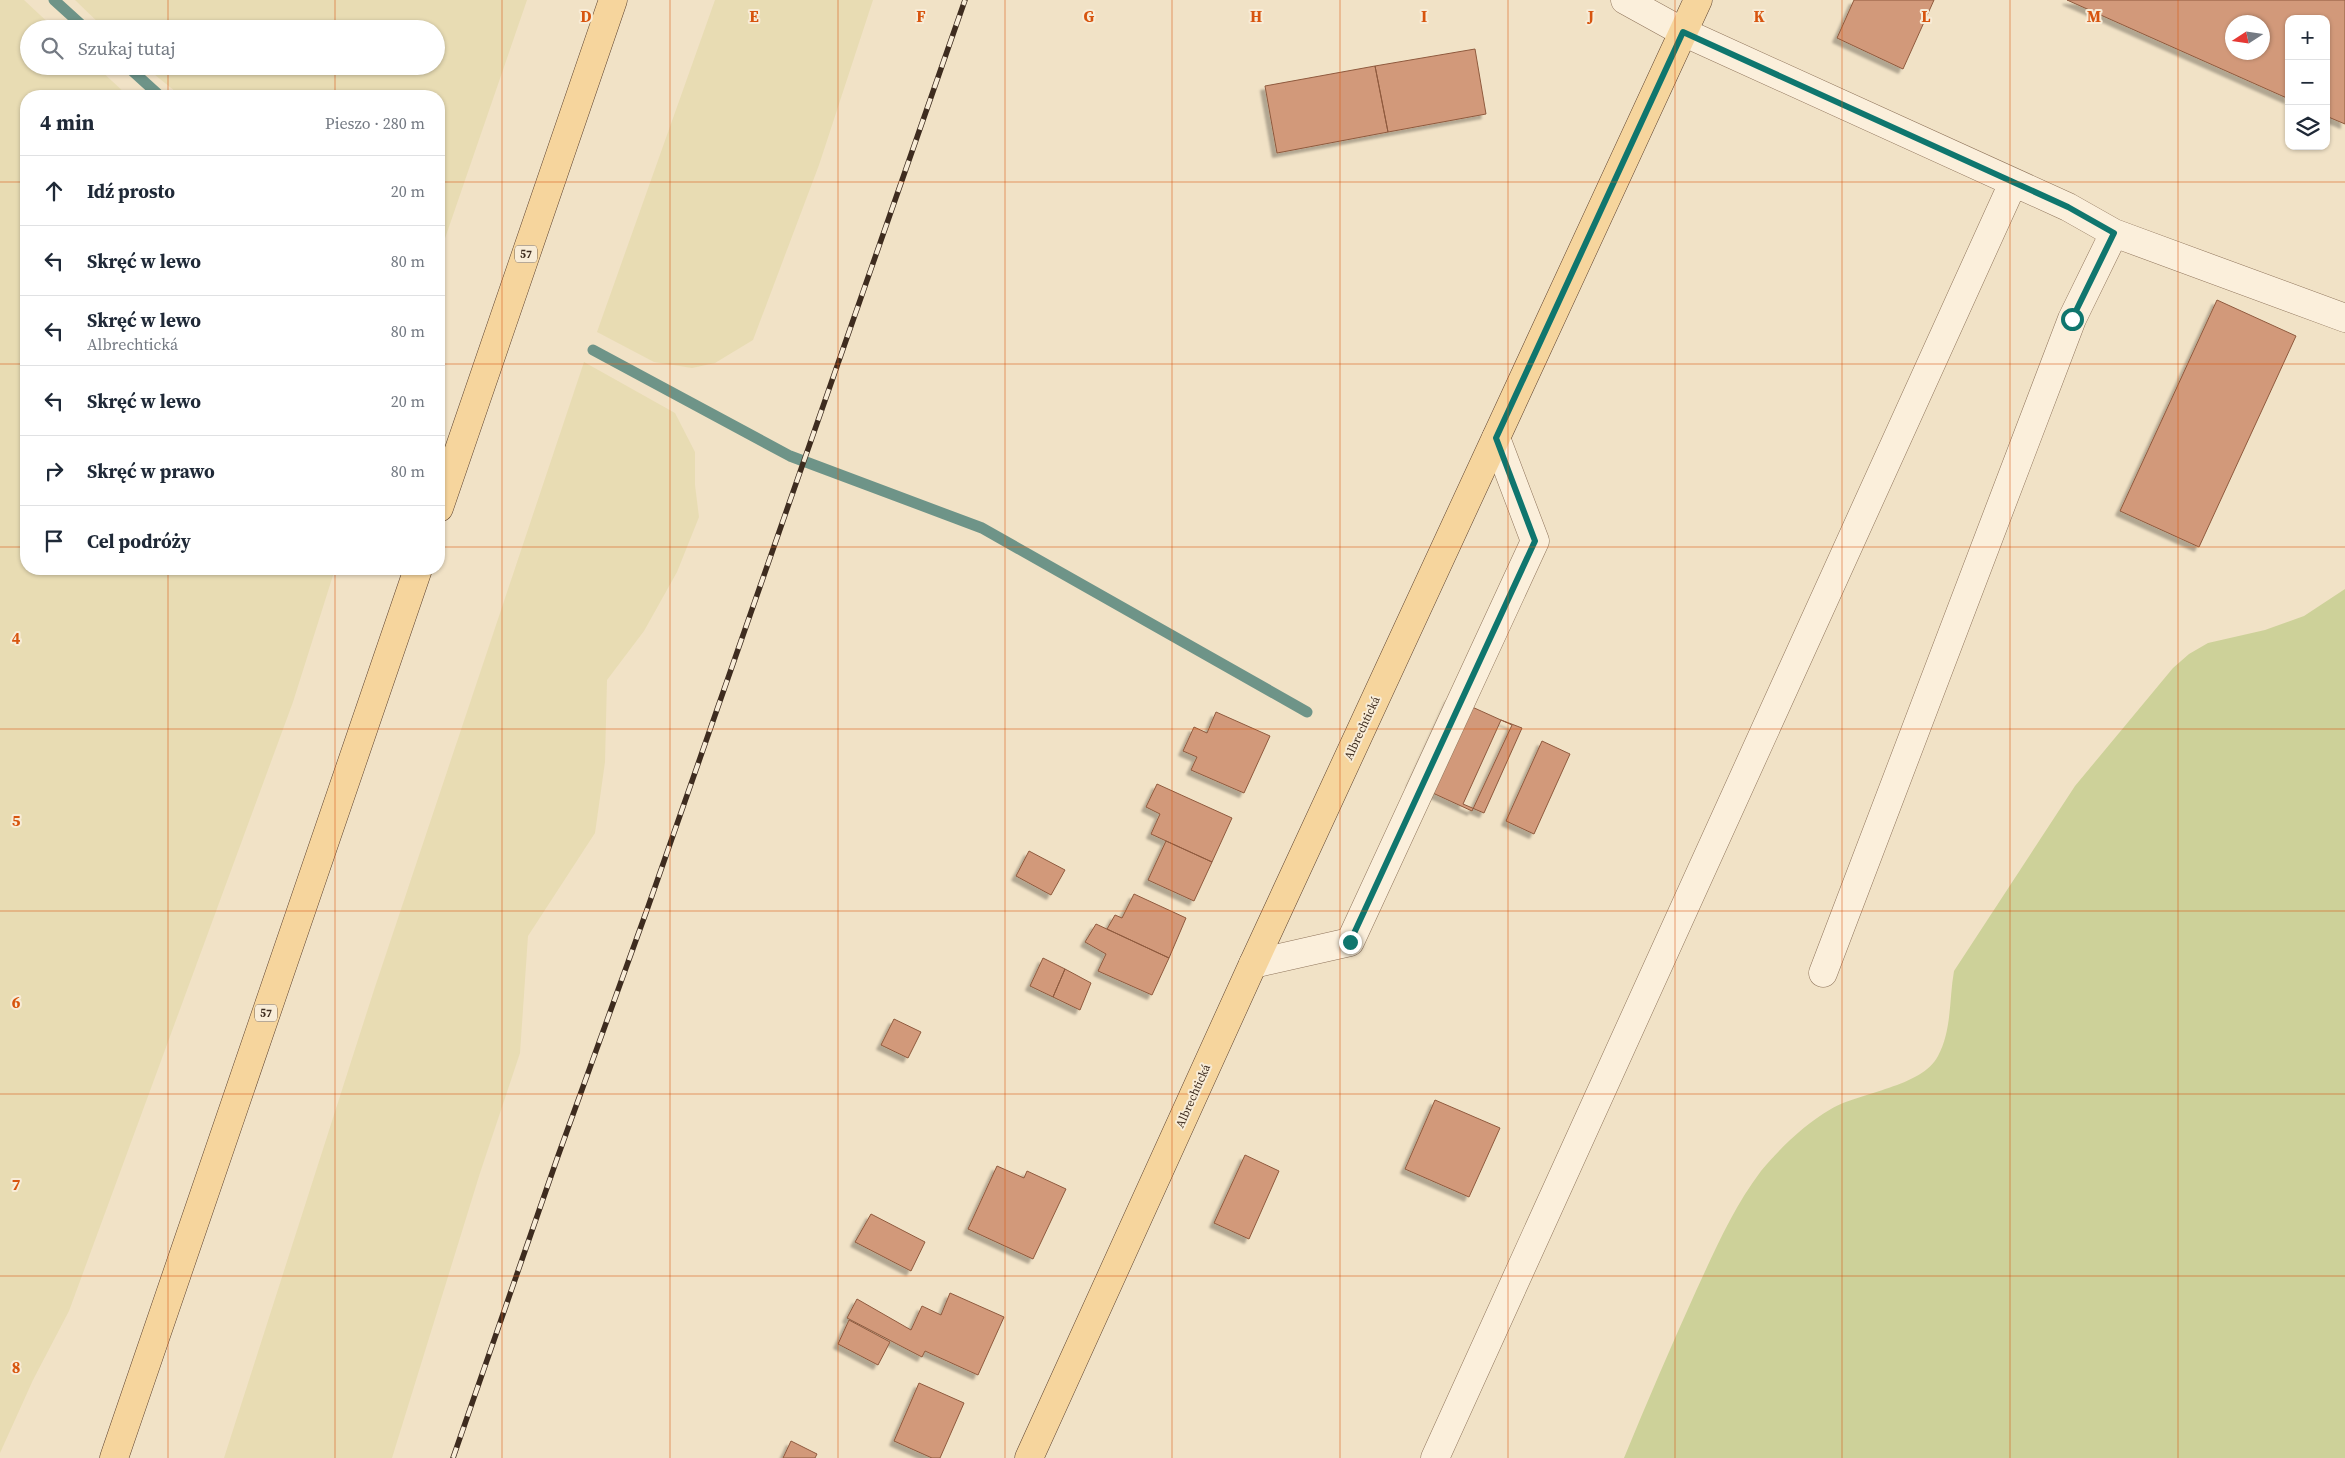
<!DOCTYPE html>
<html lang="pl">
<meta charset="utf-8">
<style>
body{margin:0;font-family:"Source Serif 4",serif;background:#f2f2f3;color:#1f2937}
.controls{position:absolute;right:15px;top:15px;display:grid;overflow:hidden;border-radius:10px;box-shadow:0 1px 4px #0004}
.controls button{width:45px;height:45px;display:grid;place-items:center;padding:0;border:0;border-bottom:1px solid #e0e1e3;background:#fff;color:#1f2937;font:25px sans-serif}
.compass{position:absolute;left:2225px;top:15px;width:45px;height:45px;border-radius:50%;background:#fff;box-shadow:0 1px 4px #0004;rotate:258deg}
.stop{position:absolute;width:15px;height:15px;margin:-11px;border:4px solid #0f766e;border-radius:50%;background:#fff}
.stop.end{background:#0f766e;border-color:#fff;box-shadow:0 1px 5px #0008}
.list{margin:0;padding:0;list-style:none}
h2{display:flex;justify-content:space-between;align-items:center;height:65px;margin:0;padding:0 20px;font-size:21px}
h2 small{font-size:16px;font-weight:400;color:#747a83}
.list li{display:grid;grid-template-columns:32px 1fr auto;gap:15px;align-items:center;box-sizing:border-box;height:70px;padding:0 20px;border-top:1px solid #e0e1e3}
.list b{display:block;font-size:19px;white-space:nowrap}
.list p{margin:0;font-size:16px;white-space:nowrap;color:#747a83}
.list em{font-size:16px;font-style:normal;color:#747a83}
.icon{flex:none;width:28px;height:28px;fill:none;stroke:currentColor;stroke-width:2;stroke-linecap:round;stroke-linejoin:round}
.map{position:relative;flex:none;width:2345px;height:1458px;overflow:hidden}
.search{position:absolute;background:#fff;box-shadow:0 1px 4px #0004;left:20px;top:20px;width:425px;height:55px;display:flex;align-items:center;gap:12px;box-sizing:border-box;padding:0 18px;border-radius:28px;color:#747a83;font-size:19px}
.panel{position:absolute;background:#fff;box-shadow:0 1px 4px #0004;left:20px;top:90px;width:425px;height:485px;border-radius:20px}
.map>svg:first-child{display:block}
.farmland{fill:#e8dcb3}
.green{fill:#cdd199}
.lines{fill:none;stroke-linecap:round;stroke-linejoin:round}
.stream{stroke:#6e9488;stroke-width:11}
.building{fill:#d2997a;stroke:#8f5a3e;fill-rule:evenodd;filter:url(#shadow)}
.minor-casing{stroke:#8e735a;stroke-width:29}
.major-casing{stroke:#5c412e;stroke-width:29}
.minor{stroke:#fbefdb;stroke-width:28}
.major{stroke:#f6d59d;stroke-width:28}
.rail-casing{stroke:#3e2c1f;stroke-width:5.5}
.rail{stroke:#f8ecd7;stroke-width:4;stroke-dasharray:11;stroke-linecap:butt}
.route{stroke:#0f766e;stroke-width:6}
.grid{fill:none;stroke:#d7540e;stroke-width:1;stroke-opacity:0.55}
.labels{text-anchor:middle;dominant-baseline:central;stroke-width:4;stroke-linejoin:round;paint-order:stroke}
.shield{fill:#f8ecd7;stroke:#766656;stroke-width:1}
.shield-label{font-size:11px;font-weight:bold;fill:#3e2c1f}
.street-label{font-size:12px;fill:#3e2c1f;stroke:#f8ecd7}
.grid-label{font-size:16px;text-anchor:middle;font-weight:bold;fill:#d7540e;stroke:#f8ecd7;stroke-width:4;stroke-linejoin:round;paint-order:stroke}
</style>
<div class="map">
<svg width="2345" height="1458" viewBox="0 0 2345 1458">
<defs>
<filter id="shadow"><feDropShadow dx="-4.5" dy="4.5" stdDeviation="1" flood-color="#0004"/></filter>
</defs>
<rect width="100%" height="100%" fill="#f1e2c6"/>
<path class="farmland" d="M0 0H24L55 29H29V66H96L128 96H26V569H335L293 702 69 1311 33 1380 0 1453Z
M75 0H527L441 250 439 248V96H181L144 66H436V29H105Z
M715 0H873L819 165 753 340 715 363 692 368 654 362 597 332Z
M584 362 675 413 695 452V485L699 517 677 572 644 631 607 680 605 762 595 833 528 936 520 1053 480 1173 392 1458H224L374 990Z"/>
<path class="green" d="M2345 589V1458H1624C1647 1402 1671 1346 1696 1291 1715 1250 1733 1208 1761 1171 1780 1148 1805 1124 1831 1109 1860 1092 1922 1087 1938 1056 1952 1030 1949 999 1954 971L2075 786 2173 668 2189 654 2208 643 2265 630 2304 616Z"/>
<g class="lines">
<path class="stream" d="M54 0 86 29
M127 66 160 96
M593 350 790 456 982 528 1307 712"/>
</g>
<path class="building" d="M1854 0H1934L1903 69 1837 38Z
M2067 0H2345V124L2326 116V19H2289V99ZM2232 22H2262V52H2232Z
M1475 49 1486 114 1388 132 1375 66Z
M1375 66 1388 132 1277 153 1265 86Z
M2217 300 2296 336 2199 547 2120 511Z
M1450 697 1512 725 1472 811 1411 783Z
M1216 712 1270 736 1244 793 1191 770 1197 757 1183 751 1194 727 1207 733Z
M1501 720 1522 728 1484 813 1463 804Z
M1542 741 1570 754 1534 834 1506 821Z
M1157 784 1232 818 1212 862 1151 834 1160 814 1146 807Z
M1166 841 1212 862 1194 901 1148 880Z
M1029 851 1065 870 1051 895 1016 876Z
M1134 894 1186 918 1169 958 1107 929 1115 915 1122 918Z
M1096 924 1169 958 1152 995 1098 971 1106 954 1085 942Z
M1043 958 1065 969 1053 997 1030 986Z
M1065 969 1091 983 1080 1010 1053 997Z
M894 1019 921 1032 908 1058 881 1045Z
M1435 1100 1500 1128 1469 1197 1405 1169Z
M1245 1155 1279 1171 1249 1239 1214 1223Z
M997 1166 1024 1178 1027 1171 1066 1189 1033 1259 968 1229Z
M871 1214 925 1242 911 1271 855 1242Z
M950 1293 1004 1317 978 1375 925 1351 922 1357 847 1318 857 1299 911 1330 922 1306 941 1315Z
M849 1320 890 1342 878 1365 838 1344Z
M919 1383 964 1403 940 1458H932L894 1441Z
M791 1441 817 1454 815 1458H783Z"/>
<g class="lines">
<g class="minor-casing">
<path id="minor" d="M1625 0 1683 32 2068 207 2114 233 2072 319 1823 973
M2114 233 2345 318
M1253 964 1350 942 1535 541 1496 438
M1435 1458 2013 183"/>
</g>
<g class="major-casing">
<path id="major" d="M439 508 613 0
M114 1458 418 569
M1029 1458 1253 964 1698 0"/>
</g>
<use href="#minor" class="minor"/>
<use href="#major" class="major"/>
<g class="rail-casing">
<path id="rail" d="M453 1458 558 1156 648 907 965 0"/>
</g>
<use href="#rail" class="rail"/>
</g>
<g class="lines">
<path class="route" d="M1350 942 1535 541 1496 438 1683 32 2068 207 2114 233 2072 319"/>
</g>
<path class="grid" d="M168 0V29M335 0V29M502 0V1458M670 0V1458M838 0V1458M1005 0V1458M1172 0V1458M1340 0V1458M1508 0V1458M1675 0V1458M1842 0V1458M2010 0V1458M2178 0V1458M168 66V96M335 66V96M0 182H26M439 182H2345M0 364H26M439 364H2345M0 547H26M439 547H2345M168 569V1458M335 569V1458M0 729H2345M0 911H2345M0 1094H2345M0 1276H2345"/>
<g class="labels">
<g class="shield">
<rect x="515" y="245.5" width="22" height="17" rx="4"/>
<rect x="255" y="1004.5" width="22" height="17" rx="4"/>
</g>
<g class="shield-label">
<text x="526" y="254">57</text>
<text x="266" y="1013">57</text>
</g>
<g class="street-label">
<text transform="translate(1362 728) rotate(-65)">Albrechtická</text>
<text transform="translate(1193 1096) rotate(-66)">Albrechtická</text>
</g>
</g>
<g class="grid-label">
<text x="586" y="22">D</text>
<text x="754" y="22">E</text>
<text x="921" y="22">F</text>
<text x="1089" y="22">G</text>
<text x="1256" y="22">H</text>
<text x="1424" y="22">I</text>
<text x="1591" y="22">J</text>
<text x="1759" y="22">K</text>
<text x="1926" y="22">L</text>
<text x="2094" y="22">M</text>
<text x="16" y="644">4</text>
<text x="16" y="826">5</text>
<text x="16" y="1008">6</text>
<text x="16" y="1190">7</text>
<text x="16" y="1373">8</text>
</g>
</svg>
<div class="controls">
<button>+</button>
<button>−</button>
<button><svg class="icon" aria-label="layers" viewBox="0 0 24 24"><path d="M12 4l9 5-9 5-9-5zM3 14l9 5 9-5"/></svg></button>
</div>
<svg class="compass" viewBox="-18 -18 36 36"><path d="M0-13l5 13h-10z" fill="#e53935"/><path d="M0 13l5-13h-10z" fill="#747a83"/></svg>
<div class="stop" style="left:2072px;top:319px"></div>
<div class="stop end" style="left:1350px;top:942px"></div>
<div class="search"><svg class="icon" aria-label="search" viewBox="0 0 24 24"><circle cx="10" cy="10" r="6"/><path d="M15 15l6 6"/></svg>Szukaj tutaj</div>
<section class="panel">
<h2>4 min<small>Pieszo · 280 m</small></h2>
<ul class="list">
<li><svg class="icon" aria-label="ahead" viewBox="0 0 24 24"><path d="M12 20V5M6 11l6-6 6 6"/></svg><div><b>Idź prosto</b></div><em>20 m</em></li>
<li><svg class="icon" aria-label="left" viewBox="0 0 24 24"><path d="M17 20v-9H6M10 6l-5 5 5 5"/></svg><div><b>Skręć w lewo</b></div><em>80 m</em></li>
<li><svg class="icon" aria-label="left" viewBox="0 0 24 24"><path d="M17 20v-9H6M10 6l-5 5 5 5"/></svg><div><b>Skręć w lewo</b><p>Albrechtická</p></div><em>80 m</em></li>
<li><svg class="icon" aria-label="left" viewBox="0 0 24 24"><path d="M17 20v-9H6M10 6l-5 5 5 5"/></svg><div><b>Skręć w lewo</b></div><em>20 m</em></li>
<li><svg class="icon" aria-label="right" viewBox="0 0 24 24"><path d="M7 20v-9h11M14 6l5 5-5 5"/></svg><div><b>Skręć w prawo</b></div><em>80 m</em></li>
<li><svg class="icon" aria-label="arrive" viewBox="0 0 24 24"><path d="M6 21V4h12l-3 4 3 4H6"/></svg><div><b>Cel podróży</b></div></li>
</ul>
</section>
</div>
